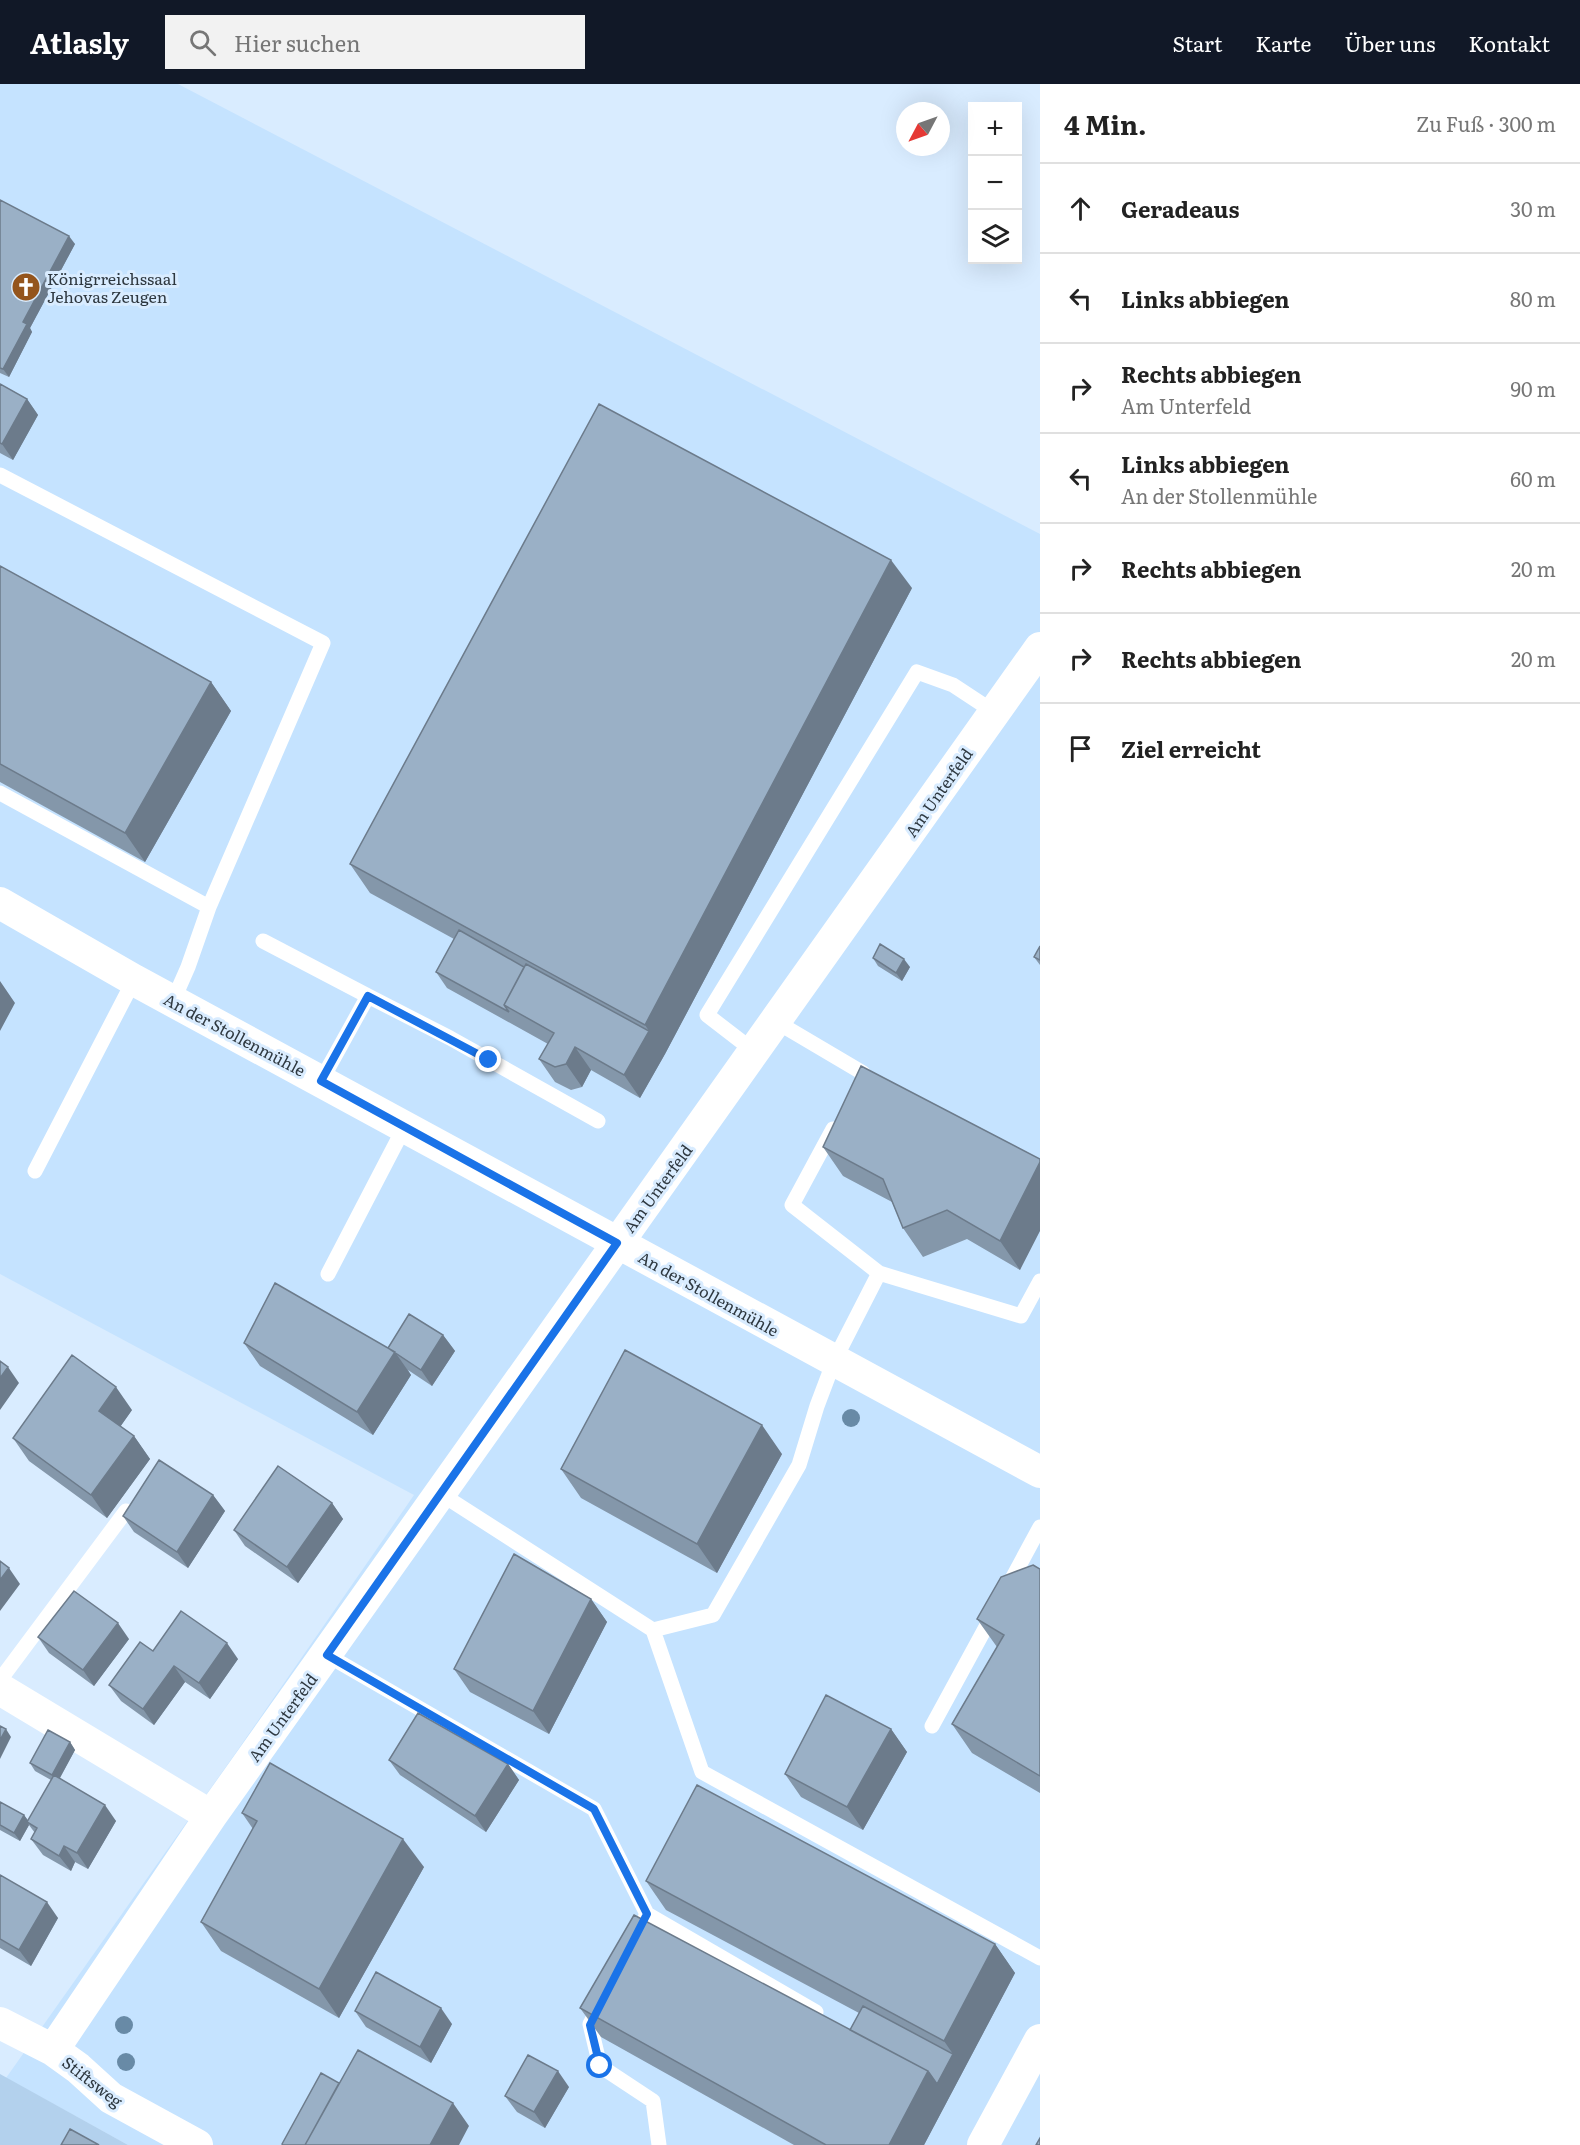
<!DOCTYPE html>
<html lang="de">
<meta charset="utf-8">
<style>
body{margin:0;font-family:Literata,serif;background:#f2f2f2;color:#222}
.controls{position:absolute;right:18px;top:18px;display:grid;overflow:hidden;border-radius:0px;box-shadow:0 6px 24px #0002}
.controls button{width:54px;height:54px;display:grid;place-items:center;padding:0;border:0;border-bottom:2px solid #e0e0e0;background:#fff;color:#222;font:30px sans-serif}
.compass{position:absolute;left:896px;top:18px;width:54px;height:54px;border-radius:50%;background:#fff;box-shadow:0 6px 24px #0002;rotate:229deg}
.stop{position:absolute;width:18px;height:18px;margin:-14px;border:4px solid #1a73e8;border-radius:50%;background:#fff}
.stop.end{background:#1a73e8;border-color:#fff;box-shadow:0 2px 6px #0008}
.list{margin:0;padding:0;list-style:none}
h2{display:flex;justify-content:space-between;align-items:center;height:78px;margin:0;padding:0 24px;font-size:26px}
h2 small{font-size:20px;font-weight:400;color:#767676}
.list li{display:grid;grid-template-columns:39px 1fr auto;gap:18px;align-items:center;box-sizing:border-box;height:90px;padding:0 24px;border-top:2px solid #e0e0e0}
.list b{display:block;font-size:22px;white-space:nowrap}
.list p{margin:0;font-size:20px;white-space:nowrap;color:#767676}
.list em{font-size:20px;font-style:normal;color:#767676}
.icon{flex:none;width:33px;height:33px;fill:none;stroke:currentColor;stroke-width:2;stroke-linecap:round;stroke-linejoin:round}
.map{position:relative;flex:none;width:1040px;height:2061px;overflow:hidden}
header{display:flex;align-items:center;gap:36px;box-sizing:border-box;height:84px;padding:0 30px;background:#111827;color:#fff}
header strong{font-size:28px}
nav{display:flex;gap:33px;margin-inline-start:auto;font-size:21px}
.search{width:420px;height:54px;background:#f2f2f2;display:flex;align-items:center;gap:15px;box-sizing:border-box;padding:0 21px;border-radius:0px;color:#767676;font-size:22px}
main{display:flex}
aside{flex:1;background:#fff}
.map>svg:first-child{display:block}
.built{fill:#c5e3ff}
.green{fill:#b3d1ed}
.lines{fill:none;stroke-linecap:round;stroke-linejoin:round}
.service{stroke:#fff;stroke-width:15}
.minor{stroke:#fff;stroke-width:32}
.tree{fill:#688aa6}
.wall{fill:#8497aa}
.shaded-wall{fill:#6c7b8b}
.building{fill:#9ab0c6;stroke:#6c7b8b;stroke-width:1.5}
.route{stroke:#1a73e8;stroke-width:8}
.labels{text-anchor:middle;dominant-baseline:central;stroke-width:6;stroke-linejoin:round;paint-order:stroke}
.poi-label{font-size:16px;fill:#2e3840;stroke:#d9ecff;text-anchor:start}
.street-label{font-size:16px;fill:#2e3840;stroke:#d9ecff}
</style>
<header>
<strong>Atlasly</strong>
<div class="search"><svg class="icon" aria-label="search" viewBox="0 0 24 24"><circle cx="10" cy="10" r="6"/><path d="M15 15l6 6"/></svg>Hier suchen</div>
<nav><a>Start</a><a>Karte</a><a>Über uns</a><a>Kontakt</a></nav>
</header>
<main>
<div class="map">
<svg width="1040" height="2061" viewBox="0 0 1040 2061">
<rect width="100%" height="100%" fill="#d9ecff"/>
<path class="built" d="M0 0H178L1040 450V2061H128L6 1994 237 1667 414 1411 0 1190Z"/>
<path class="green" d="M0 1990 128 2061H0Z"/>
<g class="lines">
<path class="service" d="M0 391 323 559 209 823 188 883 173 917
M0 709 209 823
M263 857 368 912
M775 937 863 989
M755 968 707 931 917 588 953 601 994 628
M321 997 368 912 450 954 598 1037
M833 1045 792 1121 879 1189 1021 1232 1040 1197
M35 1087 134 896
M328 1190 405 1042
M441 1410 653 1546 713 1531 799 1381 817 1322 834 1277 879 1189
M1007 1504 1040 1443
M653 1546 702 1688 1040 1874
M327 1571 594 1725 647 1830 635 1854
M0 1596 126 1427
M932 1642 993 1530
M647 1830 816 1928
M600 1921 590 1940 600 1982 653 2017 659 2061"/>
<path class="minor" d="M0 819 134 896 1040 1388
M0 1605 211 1732
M0 1939 53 1966 78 1984 111 2014 197 2061
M53 1966 211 1732 1040 564
M983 2061 1040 1956"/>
</g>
<g class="tree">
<circle cx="851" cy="1334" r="9"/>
<circle cx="124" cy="1941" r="9"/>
<circle cx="126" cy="1978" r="9"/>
</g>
<path class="wall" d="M0 116 75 160 30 244 32 248 9 293 0 289Z
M0 300 27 315 38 331 13 376 0 369Z
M0 482 211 598 231 627 145 778 0 698Z
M912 504 665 970 640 1014 591 986 582 1003 571 1006 555 998 539 975 548 960 447 904 436 888 454 855 370 809 350 780Z
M1040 862V881L1034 873Z
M873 874 910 883 902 897 878 882Z
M823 1063 1040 1075 1020 1186 967 1155 923 1173 903 1144 892 1118 843 1092Z
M443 1251 455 1267 432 1302 408 1286 411 1291 373 1351 260 1282 244 1259 388 1264Z
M132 1326 120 1343 134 1352 150 1375 107 1434 29 1377 13 1354Z
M782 1370 717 1489 581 1414 561 1385Z
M213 1411 225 1427 188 1484 134 1448 123 1432Z
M332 1419 343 1435 298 1499 245 1462 234 1446Z
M1040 1485V1709L972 1669 952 1640 997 1563 977 1535Z
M591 1515 607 1538 549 1650 470 1608 454 1585Z
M38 1553 129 1555 94 1602 49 1569Z
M153 1567 238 1575 210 1615 185 1598 154 1641 121 1617 109 1601Z
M891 1645 907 1668 863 1746 801 1713 785 1690Z
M70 1658 75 1666 60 1694 116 1737 88 1785 75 1778 71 1787 43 1771 31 1755 35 1749 29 1741 20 1757 0 1746V1718L24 1731 28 1737 51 1696 35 1687 30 1679Z
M389 1676 508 1680 519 1696 486 1748 400 1691Z
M242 1729 424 1783 339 1934 221 1867 201 1838 253 1745Z
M0 1791 58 1834 31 1882 0 1864Z
M646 1797 995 1860 1015 1889 924 2061H794L601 1953 580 1924 850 1946 859 1929 666 1826Z
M355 1927 452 1940 431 1979 366 1943Z
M569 2003 545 2044 517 2028 505 2012Z"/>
<path class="shaded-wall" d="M69 152 75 160 30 244 32 248 9 293 3 285 23 238Z
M27 315 38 331 13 376 2 360Z
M891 476 912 504 665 970 640 1014 624 991 649 947 645 941Z
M211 598 231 627 145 778 125 749Z
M904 875 910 883 902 897 896 889Z
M0 897 15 919 0 947Z
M575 963 591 986 582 1003 566 980Z
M1040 1078V1147L1020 1186 1000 1157Z
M443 1251 455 1267 432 1302 421 1286Z
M395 1268 411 1291 373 1351 357 1328Z
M8 1283 19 1299 0 1326V1294Z
M116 1303 132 1326 115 1350 99 1327Z
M762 1341 782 1370 717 1489 697 1460Z
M134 1352 150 1375 107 1434 91 1411Z
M213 1411 225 1427 188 1484 177 1468Z
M332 1419 343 1435 298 1499 287 1483Z
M9 1484 20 1500 0 1527V1496Z
M591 1515 607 1538 549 1650 533 1627Z
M118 1539 129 1555 94 1602 83 1586Z
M227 1559 238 1575 210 1615 199 1599Z
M174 1582 185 1598 154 1641 143 1625Z
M6 1645 11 1653 0 1675V1656Z
M891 1645 907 1668 863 1746 847 1723Z
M70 1658 75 1666 57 1699 52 1691Z
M508 1680 519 1696 486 1748 475 1732Z
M105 1721 116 1737 88 1785 77 1769Z
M24 1731 30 1739 27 1738 29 1741 20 1757 14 1749Z
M403 1755 424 1783 339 1934 319 1905Z
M64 1762 75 1778 71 1787 59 1772Z
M47 1818 58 1834 31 1882 19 1866Z
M995 1860 1015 1889 924 2061H889L928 1987 953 1970 944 1957Z
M441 1924 452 1940 431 1979 420 1963Z
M558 1987 569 2003 545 2044 534 2028Z
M453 2019 469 2042 459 2061H430Z"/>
<path class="building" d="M0 116 69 152 23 238 27 240 3 285 0 284Z
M0 300 27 315 2 360 0 359Z
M599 320 891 476 645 941 350 780Z
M0 482 211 598 125 749 0 680Z
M459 846 524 883 504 921 509 928 436 888Z
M880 860 904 875 896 889 873 874Z
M1040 862V876L1034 873Z
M526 880 649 947 624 991 575 963 566 980 555 983 539 975 554 949 504 921Z
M861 982 1040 1075V1078L1000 1157 947 1126 903 1144 883 1095 823 1063Z
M275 1199 395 1268 357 1328 244 1259Z
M409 1230 443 1251 421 1286 388 1264Z
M625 1266 762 1341 697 1460 561 1385Z
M72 1271 116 1303 99 1327 134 1352 91 1411 13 1354Z
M0 1277 8 1283 0 1294Z
M159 1376 213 1411 177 1468 123 1432Z
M278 1382 332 1419 287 1483 234 1446Z
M514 1470 591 1515 533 1627 454 1585Z
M0 1477 9 1484 0 1496Z
M1033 1481 1040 1485V1692L952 1640 1004 1551 977 1535 1001 1493Z
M74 1507 118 1539 83 1586 38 1553Z
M181 1527 227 1559 199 1599 174 1582 143 1625 109 1601 140 1558 153 1567Z
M826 1611 891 1645 847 1723 785 1690Z
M418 1629 508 1680 475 1732 389 1676Z
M0 1642 6 1645 0 1656Z
M48 1646 70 1658 52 1691 30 1679Z
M270 1679 403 1755 319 1905 201 1838 257 1737 242 1729Z
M54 1691 105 1721 77 1769 64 1762 59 1772 31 1755 37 1744 27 1738Z
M697 1701 995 1860 944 1957 646 1797Z
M0 1718 24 1731 14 1749 0 1741Z
M0 1791 47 1818 19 1866 0 1855Z
M634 1831 928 1987 889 2061H826L580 1924Z
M376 1888 441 1924 420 1963 355 1927Z
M863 1922 953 1970 937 2000 928 1987 850 1946Z
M358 1966 453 2019 430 2061H305Z
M528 1971 558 1987 534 2028 505 2012Z
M321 1989 339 1999 305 2061H283L282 2060Z
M70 2045 99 2061H61Z
M1040 2054V2061H1036Z"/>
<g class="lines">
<path class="route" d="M489 976 368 912 321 997 617 1159 327 1571 594 1725 647 1830 590 1941 600 1982"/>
</g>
<defs>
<g id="church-disc" transform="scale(1.5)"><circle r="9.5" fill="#94551d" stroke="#d9ecff"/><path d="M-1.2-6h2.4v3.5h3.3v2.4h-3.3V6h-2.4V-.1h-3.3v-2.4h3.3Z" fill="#fff"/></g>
</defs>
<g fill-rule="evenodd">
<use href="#church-disc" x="26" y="203"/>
</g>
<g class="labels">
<g class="poi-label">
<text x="47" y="194">Königrreichssaal<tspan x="47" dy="18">Jehovas Zeugen</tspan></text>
</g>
<g class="street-label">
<text transform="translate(938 708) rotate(-55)">Am Unterfeld</text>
<text transform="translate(235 950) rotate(28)">An der Stollenmühle</text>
<text transform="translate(657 1104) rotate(-54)">Am Unterfeld</text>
<text transform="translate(709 1209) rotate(29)">An der Stollenmühle</text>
<text transform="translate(282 1633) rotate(-54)">Am Unterfeld</text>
<text transform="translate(93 1997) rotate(38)">Stiftsweg</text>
</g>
</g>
</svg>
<div class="controls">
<button>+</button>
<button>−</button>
<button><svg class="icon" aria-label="layers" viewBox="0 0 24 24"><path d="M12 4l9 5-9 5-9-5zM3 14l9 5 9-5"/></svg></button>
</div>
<svg class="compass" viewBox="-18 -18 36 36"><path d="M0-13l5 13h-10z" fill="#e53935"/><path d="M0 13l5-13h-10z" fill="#767676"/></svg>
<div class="stop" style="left:600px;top:1982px"></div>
<div class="stop end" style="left:489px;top:976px"></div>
</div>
<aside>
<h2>4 Min.<small>Zu Fuß · 300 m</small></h2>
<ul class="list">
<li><svg class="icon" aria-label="ahead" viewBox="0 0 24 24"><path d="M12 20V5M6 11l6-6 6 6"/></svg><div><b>Geradeaus</b></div><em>30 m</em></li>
<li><svg class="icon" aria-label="left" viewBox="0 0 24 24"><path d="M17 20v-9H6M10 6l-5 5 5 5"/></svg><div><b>Links abbiegen</b></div><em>80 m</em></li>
<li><svg class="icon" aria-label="right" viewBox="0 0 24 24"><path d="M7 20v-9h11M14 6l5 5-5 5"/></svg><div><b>Rechts abbiegen</b><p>Am Unterfeld</p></div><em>90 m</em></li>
<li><svg class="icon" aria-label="left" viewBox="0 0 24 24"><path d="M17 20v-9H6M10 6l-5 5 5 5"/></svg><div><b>Links abbiegen</b><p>An der Stollenmühle</p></div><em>60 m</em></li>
<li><svg class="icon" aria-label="right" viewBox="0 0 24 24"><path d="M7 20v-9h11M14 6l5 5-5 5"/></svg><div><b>Rechts abbiegen</b></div><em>20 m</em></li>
<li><svg class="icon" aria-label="right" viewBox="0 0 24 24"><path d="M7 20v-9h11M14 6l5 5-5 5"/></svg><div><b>Rechts abbiegen</b></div><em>20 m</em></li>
<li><svg class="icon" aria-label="arrive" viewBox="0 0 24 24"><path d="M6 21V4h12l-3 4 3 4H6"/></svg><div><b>Ziel erreicht</b></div></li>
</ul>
</aside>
</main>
